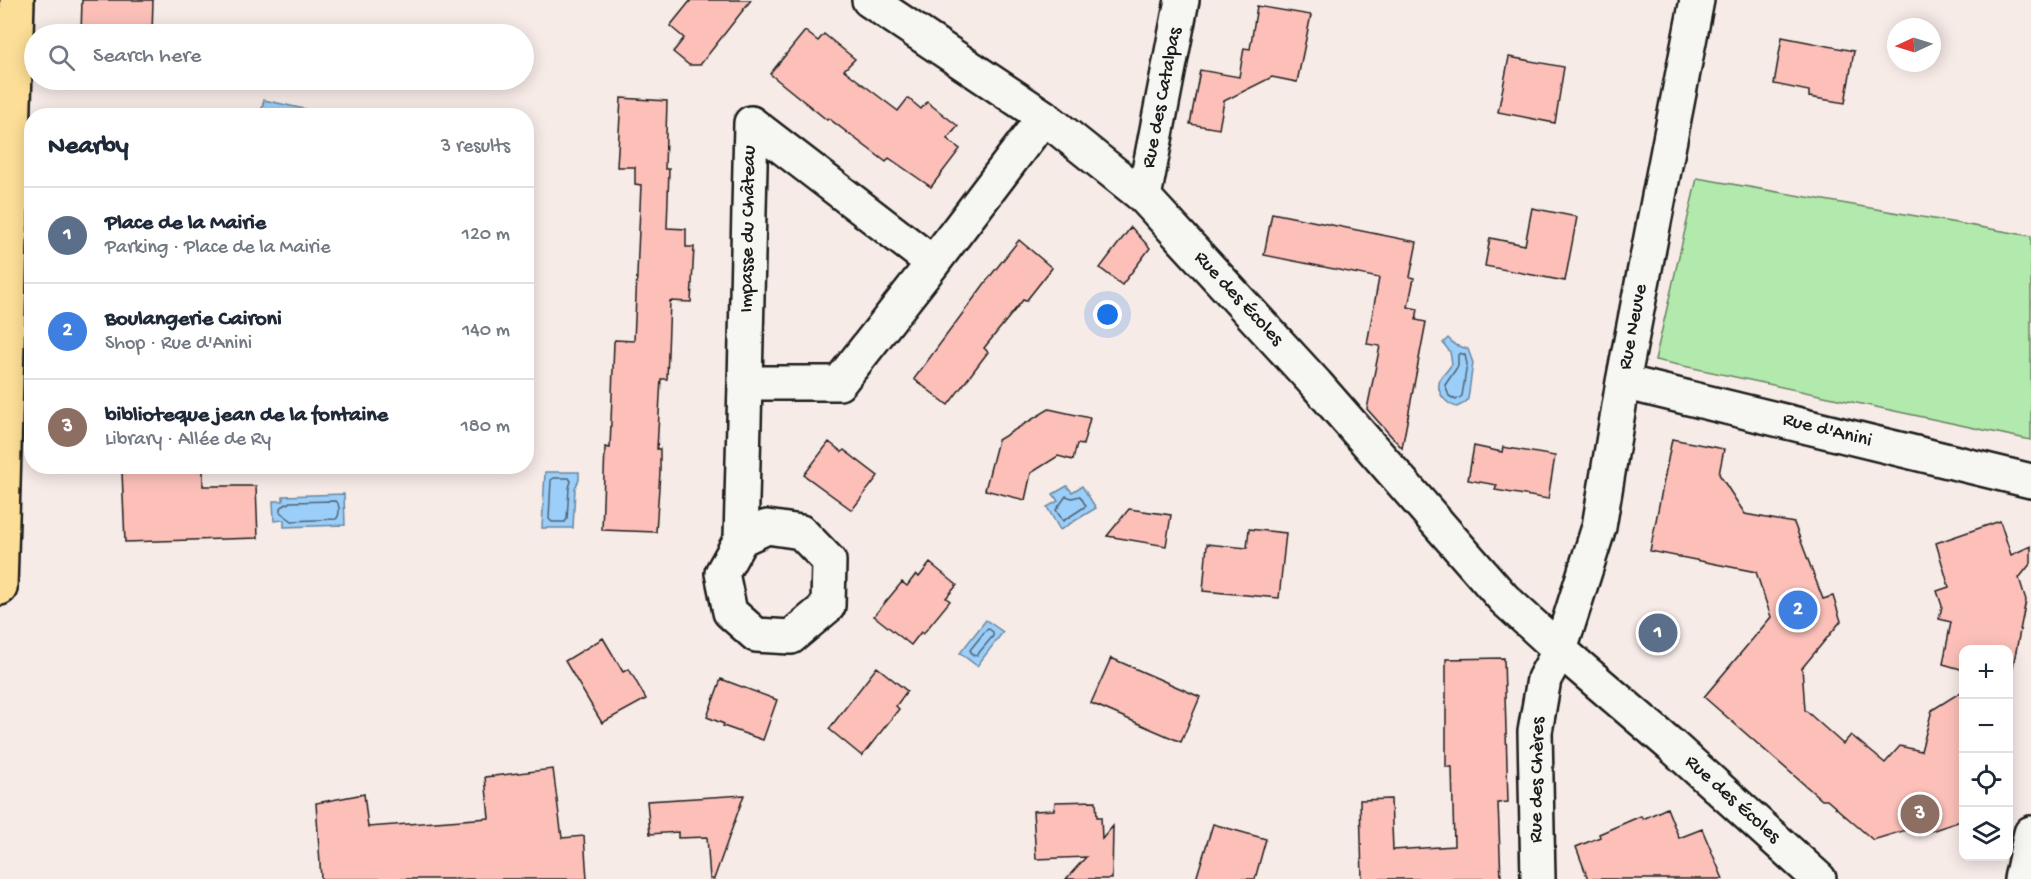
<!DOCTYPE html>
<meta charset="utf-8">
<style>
body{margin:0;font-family:"Gochi Hand",sans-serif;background:#f6f6f7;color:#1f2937}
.controls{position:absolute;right:18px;bottom:18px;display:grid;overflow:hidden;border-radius:12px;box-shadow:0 3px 15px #0003}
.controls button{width:54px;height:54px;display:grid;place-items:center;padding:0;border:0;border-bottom:2px solid #e0e1e3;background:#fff;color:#1f2937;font:30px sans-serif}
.compass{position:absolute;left:1887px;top:18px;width:54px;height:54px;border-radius:50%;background:#fff;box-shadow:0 3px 15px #0003;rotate:266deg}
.you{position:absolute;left:1108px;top:315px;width:21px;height:21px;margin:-15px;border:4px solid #fff;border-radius:50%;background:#1a73e8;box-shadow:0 0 0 9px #1a73e833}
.badge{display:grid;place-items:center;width:39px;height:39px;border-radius:50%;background:#2563eb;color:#fff;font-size:20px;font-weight:700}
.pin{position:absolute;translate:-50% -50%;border:3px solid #fff;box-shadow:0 2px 6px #0006}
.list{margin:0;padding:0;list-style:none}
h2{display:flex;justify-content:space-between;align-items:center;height:78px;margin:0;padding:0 24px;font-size:26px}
h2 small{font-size:20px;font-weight:400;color:#747a83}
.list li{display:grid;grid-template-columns:39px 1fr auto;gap:18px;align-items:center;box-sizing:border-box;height:96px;padding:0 24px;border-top:2px solid #e0e1e3}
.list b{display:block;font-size:22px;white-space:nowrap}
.list p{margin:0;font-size:20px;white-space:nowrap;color:#747a83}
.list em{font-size:20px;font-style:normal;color:#747a83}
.icon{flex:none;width:33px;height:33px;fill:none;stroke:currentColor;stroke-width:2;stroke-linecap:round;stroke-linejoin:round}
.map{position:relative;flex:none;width:2031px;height:879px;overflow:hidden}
.search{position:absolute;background:#fff;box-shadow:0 3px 15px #0003;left:24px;top:24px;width:510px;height:66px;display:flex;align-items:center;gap:15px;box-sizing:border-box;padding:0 21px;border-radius:33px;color:#747a83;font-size:22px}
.panel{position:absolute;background:#fff;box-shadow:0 3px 15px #0003;left:24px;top:108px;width:510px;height:366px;border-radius:24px}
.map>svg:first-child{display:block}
.green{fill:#b2e9ac;stroke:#678264;stroke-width:1.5}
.water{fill:#9bcef8;stroke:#6887a0;stroke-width:1.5}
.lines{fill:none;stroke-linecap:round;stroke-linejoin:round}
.shore{stroke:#4f6374;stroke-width:1.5}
.building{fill:#fcc0b9;stroke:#1c1c1c;stroke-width:1.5}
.minor-casing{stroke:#1c1c1c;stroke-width:38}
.major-casing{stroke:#1c1c1c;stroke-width:38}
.minor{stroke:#f6f6f2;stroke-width:33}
.major{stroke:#fcde96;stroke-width:33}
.labels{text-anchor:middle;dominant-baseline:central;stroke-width:5;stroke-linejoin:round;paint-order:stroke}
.street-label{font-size:20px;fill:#1c1c1c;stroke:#f6f6f2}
</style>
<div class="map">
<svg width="2031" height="879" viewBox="0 0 2031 879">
<rect width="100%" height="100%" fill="#f7ebe7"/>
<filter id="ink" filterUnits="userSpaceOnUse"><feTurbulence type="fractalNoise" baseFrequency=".0167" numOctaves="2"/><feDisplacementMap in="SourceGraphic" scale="12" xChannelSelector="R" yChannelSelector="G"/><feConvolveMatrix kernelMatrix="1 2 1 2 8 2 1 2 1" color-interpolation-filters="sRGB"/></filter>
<g filter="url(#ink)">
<path class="green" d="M1697 178 2031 236V440L1655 360Z"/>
<path class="water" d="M264 100 331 115H260Z
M1448 338 1455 345 1468 349 1473 363 1468 399 1465 403 1457 407C1446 404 1435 392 1440 380 1443 374 1449 369 1452 364L1450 352 1443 343Z
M545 472H579V480L575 488 573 528H542Z
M1067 486 1072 492 1082 486 1096 508 1060 530 1047 507 1058 501 1053 494Z
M344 494 345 525 284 527V520L274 521 273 501H283V496Z
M986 620 1003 632 977 666 960 653Z"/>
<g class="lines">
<path class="shore" d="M1460 353 1465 355 1467 364 1462 396 1456 400 1449 396 1445 385 1458 366V355Z
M554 478H569L571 481 569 488 567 519 565 522H552L549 519 551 480Z
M1066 496 1072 498 1080 496 1086 506 1063 521 1056 510Z
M336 501C340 504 340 516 336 519L292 521 280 512V508L290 502Z
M989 629 993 632V636L977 655H973L970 650 986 630Z"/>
</g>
<path class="building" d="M82 0H153L152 34H81Z
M691 0H751L700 65H689L673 52 684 38 670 26Z
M1257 6 1311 15 1297 82 1272 77 1224 101 1219 129 1190 124 1200 70 1239 77 1244 48 1250 49Z
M805 31 818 41 824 34 855 59 844 70 898 111 908 98 921 109 927 102 958 126 947 139 960 149 931 187 889 158 886 162 828 118 827 120 770 74Z
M1782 37 1854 51 1845 103 1809 97V91L1774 84Z
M1509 57 1564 67 1555 123 1498 112Z
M621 98 667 101 665 169H669L667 228 686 229V247H694L691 302 670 301 667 379H661L657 449H660V472L656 532 602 530 605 447 610 448 614 342 615 340 634 341 641 185 635 184V167H617Z
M1532 208 1577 217 1565 281 1485 266 1490 238 1525 245Z
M1272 213 1417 242 1410 277 1414 278 1408 307 1418 309 1416 320 1426 322 1402 448 1367 409 1380 346 1367 344 1379 278 1264 255Z
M1131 227 1150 248 1122 285 1100 268Z
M1019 240 1052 268 1026 301 1023 300 984 348 988 352 948 405 914 379 988 279Z
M1049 409 1090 418 1083 445 1077 444 1073 460 1058 456 1031 473 1025 500 985 490 998 440Z
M1672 439 1724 449 1719 474 1745 514 1794 523 1823 599 1833 596 1841 621 1802 668 1805 710 1843 744 1851 735 1885 763 1900 746 1921 751 1932 710 1964 690V820L1919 835V826L1873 840 1827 800H1822L1704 697 1771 617 1756 572 1650 551Z
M829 442 842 452 844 450 878 476 852 510 804 475Z
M1474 446 1502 452 1503 447 1555 456 1548 499 1495 490 1497 485 1468 480Z
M203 470V486H256L258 538 125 542 122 472Z
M1129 509 1171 515 1166 546 1107 536Z
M2000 521 2011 555 2031 546V563L2019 578 2026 600 2010 682 2008 650H1964V670L1943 664 1951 622 1939 619 1942 606 1937 591 1949 587 1936 543Z
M1249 529 1286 533 1279 598 1203 591 1207 544 1247 548Z
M930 563 957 585 946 598 950 601 923 634 921 632 911 645 874 616 902 582 907 586 916 574 919 577Z
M603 638 623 672 629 669 646 699 602 723 565 661Z
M1111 658 1200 697 1181 742 1091 703Z
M1504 658 1508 802 1498 803 1501 879H1362L1360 800 1391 799 1393 850 1454 846 1452 767H1446V659Z
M877 667 907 691 896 706 899 709 862 756 829 729Z
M721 679 777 700 763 740 723 726 724 724 707 717Z
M553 769 562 838 584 836 587 879H321L316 803 364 794 368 827 489 818 485 777Z
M744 795 714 879H710L707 837 678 838V832L650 834 647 801Z
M1096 801 1097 817H1101L1102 839 1113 826 1112 879H1066L1086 857 1036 859 1033 811 1054 810 1055 802Z
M1667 808 1679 838 1702 829 1723 879H1588L1576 847 1600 837 1599 834 1641 816 1643 819Z
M1213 824 1266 839 1255 879H1196Z"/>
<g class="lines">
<g class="minor-casing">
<path id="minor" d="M869 0 1044 117 1144 197 1316 384 1504 599 1560 650 1672 746 1819 879
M1144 197 1182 0
M1623 382 2031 481
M745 383 751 123 933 263 1044 117
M741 539 722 573 730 612 756 635 791 637 828 606 829 561 801 532 767 527 741 539 745 383H839L933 263
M1538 879 1535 732 1544 679 1560 650 1599 527 1623 382 1697 0
M2021 879 2031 833"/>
</g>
<g class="major-casing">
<path id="major" d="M0 588 17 0"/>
</g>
<use href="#minor" class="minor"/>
<use href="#major" class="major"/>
</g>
</g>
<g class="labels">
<g class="street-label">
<text transform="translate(1163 98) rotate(-79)">Rue des Catalpas</text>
<text transform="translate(749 229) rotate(-89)">Impasse du Château</text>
<text transform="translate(1238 299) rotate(47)">Rue des Écoles</text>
<text transform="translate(1634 327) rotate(-79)">Rue Neuve</text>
<text transform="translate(1827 431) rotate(14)">Rue d'Anini</text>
<text transform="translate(1538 780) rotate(-89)">Rue des Chères</text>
<text transform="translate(1732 800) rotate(42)">Rue des Écoles</text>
</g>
</g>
</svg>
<div class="controls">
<button>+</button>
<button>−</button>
<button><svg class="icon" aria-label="locate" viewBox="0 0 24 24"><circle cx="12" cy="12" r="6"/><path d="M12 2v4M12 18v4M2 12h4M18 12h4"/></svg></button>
<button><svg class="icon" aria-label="layers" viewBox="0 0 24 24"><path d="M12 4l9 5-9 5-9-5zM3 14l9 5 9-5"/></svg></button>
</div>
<svg class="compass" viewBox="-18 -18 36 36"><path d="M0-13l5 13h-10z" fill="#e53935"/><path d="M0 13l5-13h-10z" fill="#747a83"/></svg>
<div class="you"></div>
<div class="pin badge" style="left:1658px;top:633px;background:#5c6f8a">1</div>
<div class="pin badge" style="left:1798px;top:610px;background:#3f7fe0">2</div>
<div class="pin badge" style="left:1920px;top:814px;background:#8d6e63">3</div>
<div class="search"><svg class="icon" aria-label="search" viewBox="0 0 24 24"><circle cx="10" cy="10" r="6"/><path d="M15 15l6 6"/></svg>Search here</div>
<section class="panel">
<h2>Nearby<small>3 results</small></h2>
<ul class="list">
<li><span class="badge" style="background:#5c6f8a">1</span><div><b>Place de la Mairie</b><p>Parking · Place de la Mairie</p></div><em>120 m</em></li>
<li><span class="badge" style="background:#3f7fe0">2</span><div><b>Boulangerie Caironi</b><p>Shop · Rue d'Anini</p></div><em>140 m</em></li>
<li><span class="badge" style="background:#8d6e63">3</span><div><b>biblioteque jean de la fontaine</b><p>Library · Allée de Ry</p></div><em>180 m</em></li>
</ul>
</section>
</div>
